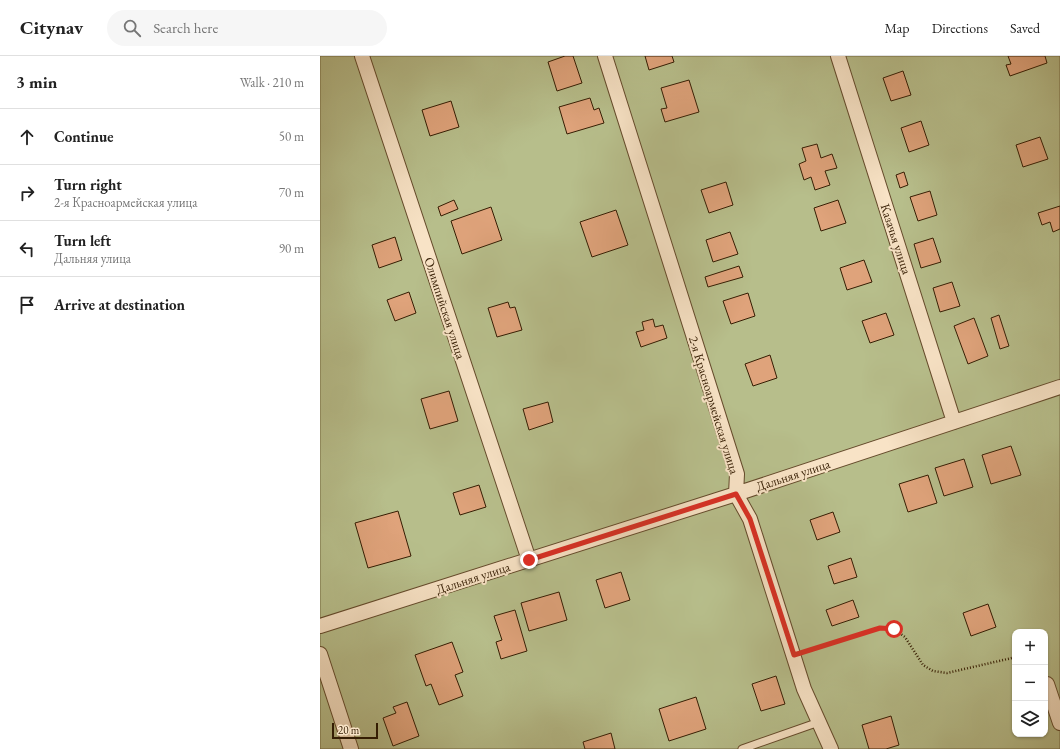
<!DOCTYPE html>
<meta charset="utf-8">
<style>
body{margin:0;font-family:"EB Garamond",serif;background:#f6f6f6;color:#222}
.controls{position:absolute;right:12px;bottom:12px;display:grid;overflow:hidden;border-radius:8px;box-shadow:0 1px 3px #0004}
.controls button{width:36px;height:36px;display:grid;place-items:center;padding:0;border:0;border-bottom:1px solid #e0e0e0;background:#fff;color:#222;font:20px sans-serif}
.scale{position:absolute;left:12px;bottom:10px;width:46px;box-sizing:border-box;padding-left:4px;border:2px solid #351d03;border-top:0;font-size:11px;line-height:14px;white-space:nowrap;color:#351d03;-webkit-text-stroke:3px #f8e3c6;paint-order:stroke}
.stop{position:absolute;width:12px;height:12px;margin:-9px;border:3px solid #d93025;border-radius:50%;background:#fff}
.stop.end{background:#d93025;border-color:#fff;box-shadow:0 1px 4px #0008}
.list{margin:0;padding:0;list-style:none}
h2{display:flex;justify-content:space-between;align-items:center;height:52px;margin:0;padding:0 16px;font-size:17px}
h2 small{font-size:13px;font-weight:400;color:#767676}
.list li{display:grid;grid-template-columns:26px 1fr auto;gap:12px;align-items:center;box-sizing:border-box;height:56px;padding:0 16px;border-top:1px solid #e0e0e0}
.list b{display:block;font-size:15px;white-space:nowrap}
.list p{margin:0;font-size:13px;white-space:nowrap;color:#767676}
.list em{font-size:13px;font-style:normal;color:#767676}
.icon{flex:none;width:22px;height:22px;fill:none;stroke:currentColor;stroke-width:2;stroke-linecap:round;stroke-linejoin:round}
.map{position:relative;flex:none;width:740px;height:693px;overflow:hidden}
header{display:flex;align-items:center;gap:24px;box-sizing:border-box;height:56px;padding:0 20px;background:#fff;border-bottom:1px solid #e0e0e0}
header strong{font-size:19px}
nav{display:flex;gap:22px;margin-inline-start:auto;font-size:14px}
.search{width:280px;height:36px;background:#f6f6f6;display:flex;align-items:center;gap:10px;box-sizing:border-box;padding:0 14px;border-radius:22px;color:#767676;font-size:15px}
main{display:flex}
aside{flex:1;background:#fff}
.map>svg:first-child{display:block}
.green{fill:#b7be8b;stroke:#766e47;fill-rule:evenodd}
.building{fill:#dfa37b;stroke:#351d03}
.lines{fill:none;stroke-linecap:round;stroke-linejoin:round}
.service-casing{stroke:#654b2c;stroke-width:9}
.minor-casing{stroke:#654b2c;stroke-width:16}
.path{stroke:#351d03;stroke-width:2.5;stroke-dasharray:1 2;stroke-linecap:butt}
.service{stroke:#f8e3c6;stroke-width:7}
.minor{stroke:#f8e3c6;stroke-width:14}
.route{stroke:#d93025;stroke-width:5}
.labels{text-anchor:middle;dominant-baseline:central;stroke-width:4;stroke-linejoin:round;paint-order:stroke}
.street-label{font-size:13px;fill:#351d03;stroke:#f8e3c6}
</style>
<header>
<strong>Citynav</strong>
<div class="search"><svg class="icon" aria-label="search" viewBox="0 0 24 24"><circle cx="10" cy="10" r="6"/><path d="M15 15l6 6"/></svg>Search here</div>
<nav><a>Map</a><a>Directions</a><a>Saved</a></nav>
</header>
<main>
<aside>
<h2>3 min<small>Walk · 210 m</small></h2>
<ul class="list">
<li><svg class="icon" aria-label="ahead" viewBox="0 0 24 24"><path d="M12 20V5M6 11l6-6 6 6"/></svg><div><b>Continue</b></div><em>50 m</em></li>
<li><svg class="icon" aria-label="right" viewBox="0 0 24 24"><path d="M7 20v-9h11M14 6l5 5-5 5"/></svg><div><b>Turn right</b><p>2-я Красноармейская улица</p></div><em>70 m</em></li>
<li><svg class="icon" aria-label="left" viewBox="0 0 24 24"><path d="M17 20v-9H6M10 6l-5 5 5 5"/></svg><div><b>Turn left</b><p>Дальняя улица</p></div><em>90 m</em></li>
<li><svg class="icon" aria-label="arrive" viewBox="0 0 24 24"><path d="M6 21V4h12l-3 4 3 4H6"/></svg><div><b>Arrive at destination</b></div></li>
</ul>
</aside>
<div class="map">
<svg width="740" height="693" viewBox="0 0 740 693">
<rect width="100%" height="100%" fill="#f5d4a8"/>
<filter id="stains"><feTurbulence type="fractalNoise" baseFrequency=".005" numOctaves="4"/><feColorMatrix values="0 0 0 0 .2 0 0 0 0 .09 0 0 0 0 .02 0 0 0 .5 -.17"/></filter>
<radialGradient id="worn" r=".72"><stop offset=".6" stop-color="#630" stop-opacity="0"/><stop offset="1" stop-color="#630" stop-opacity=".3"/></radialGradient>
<path class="green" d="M0 0H740V693H0ZM695 576H725V678H695Z"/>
<path class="building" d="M245 0H253L262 27 237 35 228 6Z
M325 0H352L354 6 329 14Z
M688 0H725L727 7 690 20 686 9 691 8Z
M583 15 591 39 571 45 563 22Z
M369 24 379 56 345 66 341 53 347 52 341 32Z
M270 42 274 54 279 52 284 67 247 78 239 51Z
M131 45 139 71 110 80 102 54Z
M601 65 609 89 589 96 581 72Z
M720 81 728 103 703 111 696 89Z
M497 88 501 102 512 98 517 112 505 115 510 129 495 134 491 121 484 124 479 108 486 105 482 92Z
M584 116 588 129 580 132 576 119Z
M406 126 413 149 389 157 381 134Z
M610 135 617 159 598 165 590 141Z
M134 144 138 153 121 160 118 151Z
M518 144 526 167 501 175 494 152Z
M740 150V173L733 176 730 166 722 169 718 157Z
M171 151 182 184 142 198 131 165Z
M296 154 308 189 272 201 260 166Z
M410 176 418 198 393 206 386 184Z
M75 181 82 204 59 212 52 189Z
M613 182 621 206 601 212 594 188Z
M544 204 552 226 527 234 520 212Z
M419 210 423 221 388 231 385 221Z
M632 226 640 250 620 256 613 232Z
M89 236 96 257 75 265 67 244Z
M428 237 435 260 411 268 403 245Z
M188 246 190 252 195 251 202 274 177 281 168 252Z
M566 257 574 279 550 287 542 265Z
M679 259 689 290 680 293 671 262Z
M654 262 668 300 648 308 634 270Z
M333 263 335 271 343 269 347 282 321 291 316 276 324 274 322 266Z
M450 299 457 322 433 330 425 308Z
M129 335 138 365 110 373 101 343Z
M228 346 233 366 209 374 203 353Z
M691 390 701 419 671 428 662 399Z
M644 403 653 431 624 440 615 412Z
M608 419 617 447 588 456 579 428Z
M159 429 166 451 140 459 133 437Z
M78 455 91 500 48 512 35 467Z
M513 456 520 476 497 484 490 464Z
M531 502 537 521 514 528 508 510Z
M301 516 310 544 285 552 276 524Z
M239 536 247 564 209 575 201 547Z
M533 544 539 561 512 570 506 554Z
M668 548 676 571 651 580 643 557Z
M195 554 207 595 181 603 176 586 182 584 174 560Z
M132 586 143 616 135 619 143 640 119 649 111 628 106 630 95 599Z
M456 620 465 648 441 655 432 628Z
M376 641 386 673 349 685 339 653Z
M87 646 99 680 73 690 63 662 76 657 73 651Z
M571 660 579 689 566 693H549L542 669Z
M291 677 295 693H265L263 686Z"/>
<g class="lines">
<g class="service-casing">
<path id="service" d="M422 693 499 666"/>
</g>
<g class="minor-casing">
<path id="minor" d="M42 0 209 504
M285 0 417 418 416 438 430 463 484 633 511 693
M518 0 634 366
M0 570 416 438 740 331
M0 598 31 693
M727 628 740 667"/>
</g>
<path class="path" d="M485 596 560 572 574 573 585 581 603 609 613 615 627 617 692 602 695 603"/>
<use href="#service" class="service"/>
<use href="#minor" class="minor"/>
</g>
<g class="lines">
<path class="route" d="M209 504 416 438 430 463 474 599 560 572 574 573"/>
</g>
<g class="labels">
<g class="street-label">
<text transform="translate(576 183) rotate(72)">Казачья улица</text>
<text transform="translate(125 252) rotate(72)">Олимпийская улица</text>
<text transform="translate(394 349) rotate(73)">2-я Красноармейская улица</text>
<text transform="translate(473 419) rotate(-18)">Дальняя улица</text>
<text transform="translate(153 522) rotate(-18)">Дальняя улица</text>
</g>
</g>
<rect width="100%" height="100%" filter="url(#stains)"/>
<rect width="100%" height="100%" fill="url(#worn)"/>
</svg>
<div class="controls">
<button>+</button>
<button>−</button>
<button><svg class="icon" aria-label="layers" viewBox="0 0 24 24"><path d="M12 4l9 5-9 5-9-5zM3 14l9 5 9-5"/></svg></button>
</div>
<div class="scale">20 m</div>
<div class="stop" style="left:574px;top:573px"></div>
<div class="stop end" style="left:209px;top:504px"></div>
</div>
</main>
